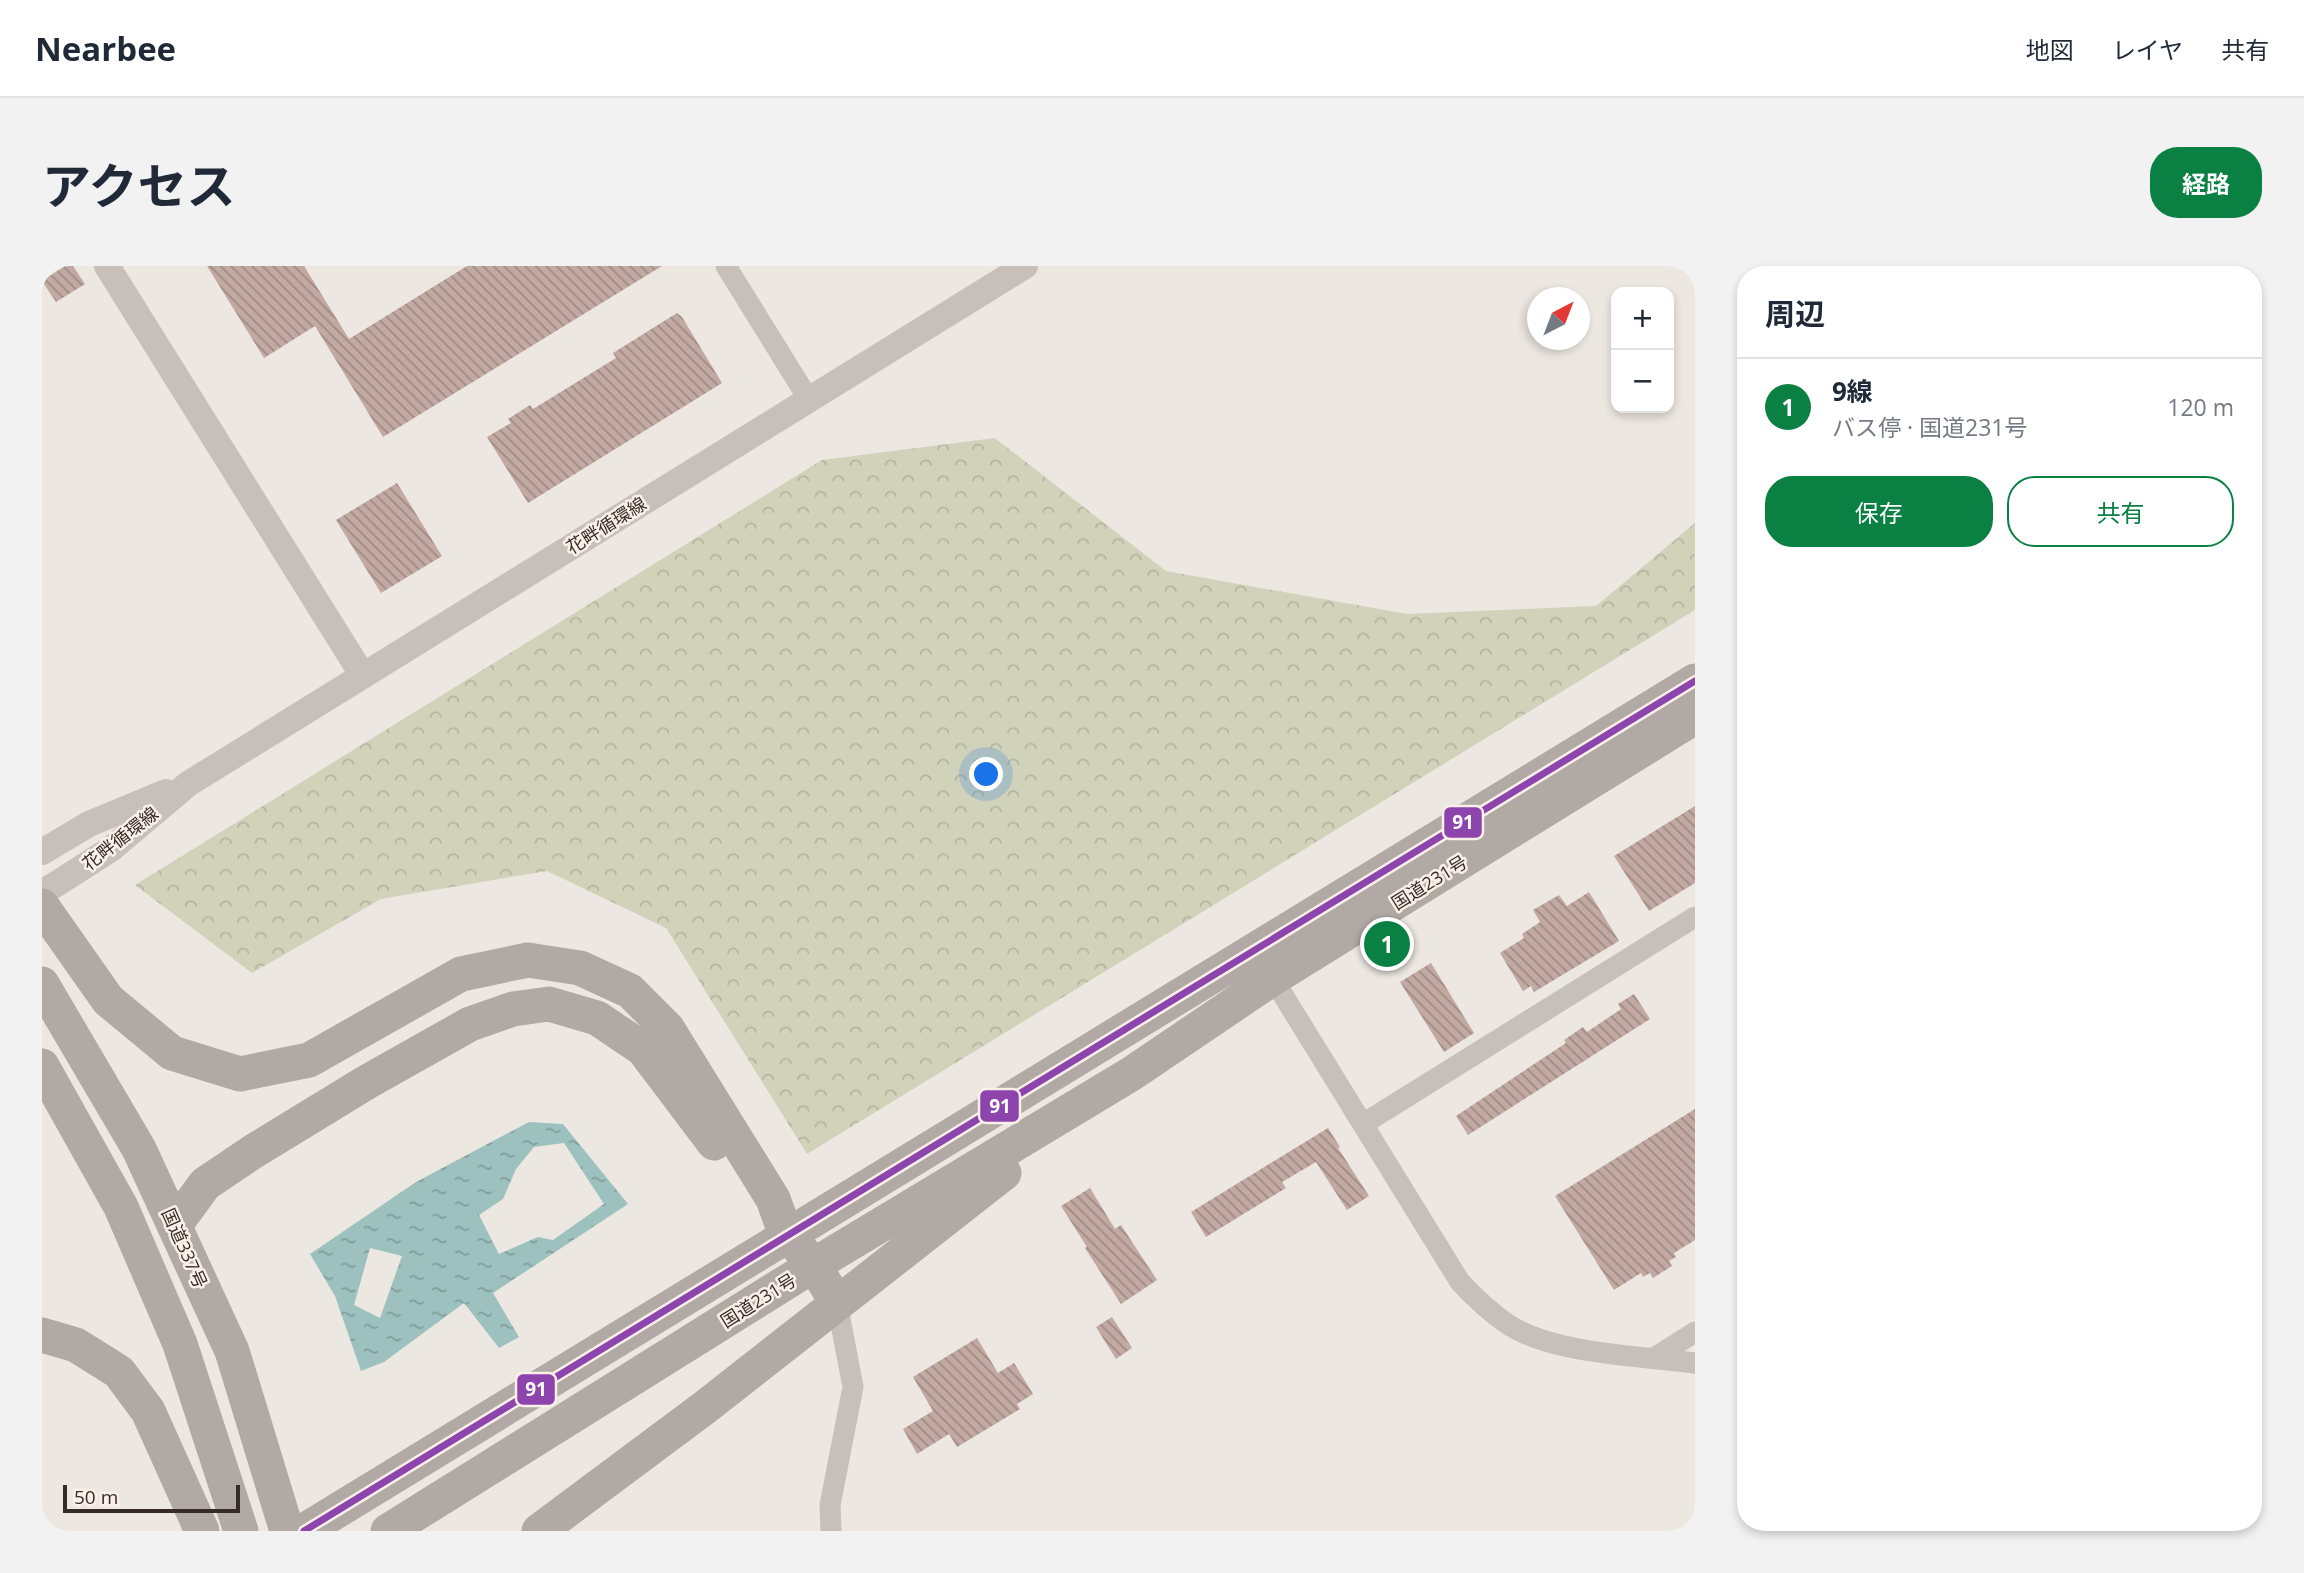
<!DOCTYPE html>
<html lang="ja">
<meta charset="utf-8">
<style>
body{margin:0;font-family:"Open Sans","Noto Sans JP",sans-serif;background:#f2f2f3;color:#1f2937}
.controls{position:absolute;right:21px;top:21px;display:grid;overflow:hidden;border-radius:14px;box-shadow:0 4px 10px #0003}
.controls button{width:63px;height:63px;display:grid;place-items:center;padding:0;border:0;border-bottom:2px solid #e0e1e3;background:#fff;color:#1f2937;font:35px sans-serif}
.compass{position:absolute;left:1485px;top:21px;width:63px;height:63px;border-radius:50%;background:#fff;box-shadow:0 4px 10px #0003;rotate:42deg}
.scale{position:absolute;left:21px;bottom:18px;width:177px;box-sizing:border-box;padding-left:7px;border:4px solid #372b28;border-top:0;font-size:19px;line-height:24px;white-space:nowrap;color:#372b28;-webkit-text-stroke:5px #faf0e8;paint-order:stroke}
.you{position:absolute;left:945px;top:509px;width:24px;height:24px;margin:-18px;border:5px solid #fff;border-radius:50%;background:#1a73e8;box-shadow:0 0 0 10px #1a73e833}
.badge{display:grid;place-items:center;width:46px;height:46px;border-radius:50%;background:#0b8043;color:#fff;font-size:23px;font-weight:700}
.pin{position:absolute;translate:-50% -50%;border:4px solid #fff;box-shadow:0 2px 7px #0006}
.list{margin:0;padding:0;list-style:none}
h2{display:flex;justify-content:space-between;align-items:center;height:91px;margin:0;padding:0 28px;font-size:30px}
h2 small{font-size:23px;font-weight:400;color:#747a83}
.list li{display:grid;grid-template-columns:46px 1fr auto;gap:21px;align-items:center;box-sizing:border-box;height:98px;padding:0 28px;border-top:2px solid #e0e1e3}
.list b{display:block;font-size:26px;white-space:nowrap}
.list p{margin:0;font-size:23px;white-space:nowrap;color:#747a83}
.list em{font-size:23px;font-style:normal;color:#747a83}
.actions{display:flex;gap:14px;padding:21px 28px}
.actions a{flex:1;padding:16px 0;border:2px solid #0b8043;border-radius:28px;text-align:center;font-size:24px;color:#0b8043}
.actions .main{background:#0b8043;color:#fff}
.map{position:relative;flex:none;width:1653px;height:1265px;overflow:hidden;border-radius:28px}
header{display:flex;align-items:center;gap:42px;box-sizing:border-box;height:98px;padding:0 35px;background:#fff;border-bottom:2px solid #e0e1e3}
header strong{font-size:33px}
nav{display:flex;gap:38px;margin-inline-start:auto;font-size:24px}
.intro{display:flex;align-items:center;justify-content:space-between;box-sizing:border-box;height:168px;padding:0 42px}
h1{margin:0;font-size:49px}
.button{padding:18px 32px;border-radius:28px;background:#0b8043;color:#fff;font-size:24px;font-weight:700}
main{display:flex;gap:42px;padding:0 42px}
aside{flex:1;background:#fff;border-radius:28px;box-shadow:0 4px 10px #0003}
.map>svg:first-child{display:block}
.forest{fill:url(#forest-crowns)}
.water{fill:url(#water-ripples);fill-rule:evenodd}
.building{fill:url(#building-back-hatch)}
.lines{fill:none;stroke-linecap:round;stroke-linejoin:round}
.minor{stroke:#c6bfba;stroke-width:21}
.tertiary{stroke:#c6bfba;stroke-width:26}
.trunk{stroke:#b0a9a4;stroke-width:35}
.bus-1-casing{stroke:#faf0e8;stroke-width:12}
.bus-1{stroke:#8e44ad;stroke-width:7}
.labels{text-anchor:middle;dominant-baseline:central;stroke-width:5;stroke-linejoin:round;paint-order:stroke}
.street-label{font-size:18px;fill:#372b28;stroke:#faf0e8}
.line-badge{stroke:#faf0e8;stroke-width:2.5}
.badge-label{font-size:19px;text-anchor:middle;font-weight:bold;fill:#fff}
</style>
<header>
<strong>Nearbee</strong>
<nav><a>地図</a><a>レイヤ</a><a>共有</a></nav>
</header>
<div class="intro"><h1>アクセス</h1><a class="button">経路</a></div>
<main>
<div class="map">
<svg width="1653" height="1265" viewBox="0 0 1653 1265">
<defs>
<pattern id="forest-crowns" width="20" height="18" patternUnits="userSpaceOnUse" patternTransform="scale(1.75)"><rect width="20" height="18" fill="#d0d3ba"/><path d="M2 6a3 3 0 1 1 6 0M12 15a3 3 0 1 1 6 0" fill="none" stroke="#b3b5a0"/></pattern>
<pattern id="water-ripples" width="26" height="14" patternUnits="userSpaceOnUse" patternTransform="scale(1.75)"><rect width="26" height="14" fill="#9cc1be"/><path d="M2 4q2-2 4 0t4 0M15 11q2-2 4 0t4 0" fill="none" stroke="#809d9a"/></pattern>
<pattern id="building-back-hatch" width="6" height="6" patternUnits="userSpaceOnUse" patternTransform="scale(1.75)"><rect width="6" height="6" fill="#c2a9a2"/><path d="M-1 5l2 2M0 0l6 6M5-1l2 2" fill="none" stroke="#9e8a84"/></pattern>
</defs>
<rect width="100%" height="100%" fill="#ede7e1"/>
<path class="forest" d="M953 172 1124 305 1365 348 1554 340 1653 257V344L765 888 624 662 505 605 339 633 210 707 93 619 780 194Z"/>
<path class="water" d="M487 856 521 858 586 938 451 1027 477 1071 457 1082 422 1037 342 1096 319 1105 293 1030 268 988 374 916ZM522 877 562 938 511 974 496 971 457 988 437 949 461 933 474 903 492 881ZM328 982 360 990 338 1052 312 1039Z"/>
<path class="building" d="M23 0H31L43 18 14 36 0 15Z
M165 0H262L307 73 425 0H620L341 171 273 60 222 92Z
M635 47 640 51 680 117 486 237 445 171 469 157 466 153 488 139 491 143 574 92 571 87Z
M355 217 400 290 339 327 294 254Z
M1653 540V617L1607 645 1572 590Z
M1547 626 1577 675 1492 726 1489 720 1481 725 1458 687 1482 672 1480 668 1498 656 1491 644 1517 629 1525 640Z
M1389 697 1432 767 1402 786 1358 716Z
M1592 728 1608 753 1426 869 1414 850 1524 777 1522 774 1541 761 1545 766 1579 743 1576 738Z
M1653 843V974L1632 987 1634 991 1627 995 1630 1000 1611 1012 1608 1007 1601 1011 1599 1007 1572 1024 1513 930Z
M1286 862 1298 881 1296 882 1327 930 1305 944 1274 896 1240 916 1244 922 1164 971 1149 946Z
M1048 922 1073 963 1079 959 1115 1014 1079 1038 1043 982 1045 981 1019 940Z
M1070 1051 1090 1082 1074 1093 1054 1061Z
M935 1072 956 1107 972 1097 991 1128 975 1138 978 1143 915 1181 907 1168 875 1188 861 1163 891 1145 871 1111Z"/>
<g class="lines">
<path class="minor" d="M684 0 767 134
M1225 703 1418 1016C1433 1032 1449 1047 1467 1059 1512 1088 1599 1090 1653 1097
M1321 858 1653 651
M1612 1092 1653 1066
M789 1265 788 1239 811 1121 795 1037"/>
<path class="tertiary" d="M65 0 321 410
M0 586 47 558 124 526
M8 622 69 583 146 518 983 0"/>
<path class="trunk" d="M0 640 66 734 130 787 198 808 267 794 419 708 486 694 538 702 588 725 625 762 731 933 744 969
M0 718 97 883 190 1085 245 1265
M0 800 79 941 138 1078 199 1265
M133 959 163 918 212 885 325 816 428 758 471 743 507 738 555 752 601 783 672 877
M757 982 772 999 795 1037
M0 1069 34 1079 77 1106 106 1145 160 1265
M262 1265 1653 415
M346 1265 772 999 1089 808 1231 712 1653 451
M497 1265 662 1142 962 907"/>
<g class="bus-1-casing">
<path id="bus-1" d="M262 1265 1653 415"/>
</g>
<use href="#bus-1" class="bus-1"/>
</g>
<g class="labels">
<g class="street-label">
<text transform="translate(564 259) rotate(-32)">花畔循環線</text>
<text transform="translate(78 572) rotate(-38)">花畔循環線</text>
<text transform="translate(1387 616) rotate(-32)">国道231号</text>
<text transform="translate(143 982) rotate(66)">国道337号</text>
<text transform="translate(716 1034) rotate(-32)">国道231号</text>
</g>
</g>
<g class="line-badge">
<rect x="1401" y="540" width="40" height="33" rx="7" fill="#8e44ad"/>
<rect x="937" y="823" width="41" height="34" rx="7" fill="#8e44ad"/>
<rect x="474" y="1107" width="40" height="33" rx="7" fill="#8e44ad"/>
</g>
<g class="badge-label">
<text x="1421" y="563">91</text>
<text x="958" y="847">91</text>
<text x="494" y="1130">91</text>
</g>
</svg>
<div class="controls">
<button>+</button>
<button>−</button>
</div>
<svg class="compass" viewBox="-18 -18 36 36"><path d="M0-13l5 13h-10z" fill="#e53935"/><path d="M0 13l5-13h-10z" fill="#747a83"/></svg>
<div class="scale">50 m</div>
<div class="you"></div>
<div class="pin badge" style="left:1345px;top:678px">1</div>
</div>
<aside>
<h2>周辺<small></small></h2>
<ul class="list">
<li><span class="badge">1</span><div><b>9線</b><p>バス停 · 国道231号</p></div><em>120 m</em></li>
</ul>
<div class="actions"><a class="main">保存</a><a>共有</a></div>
</aside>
</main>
